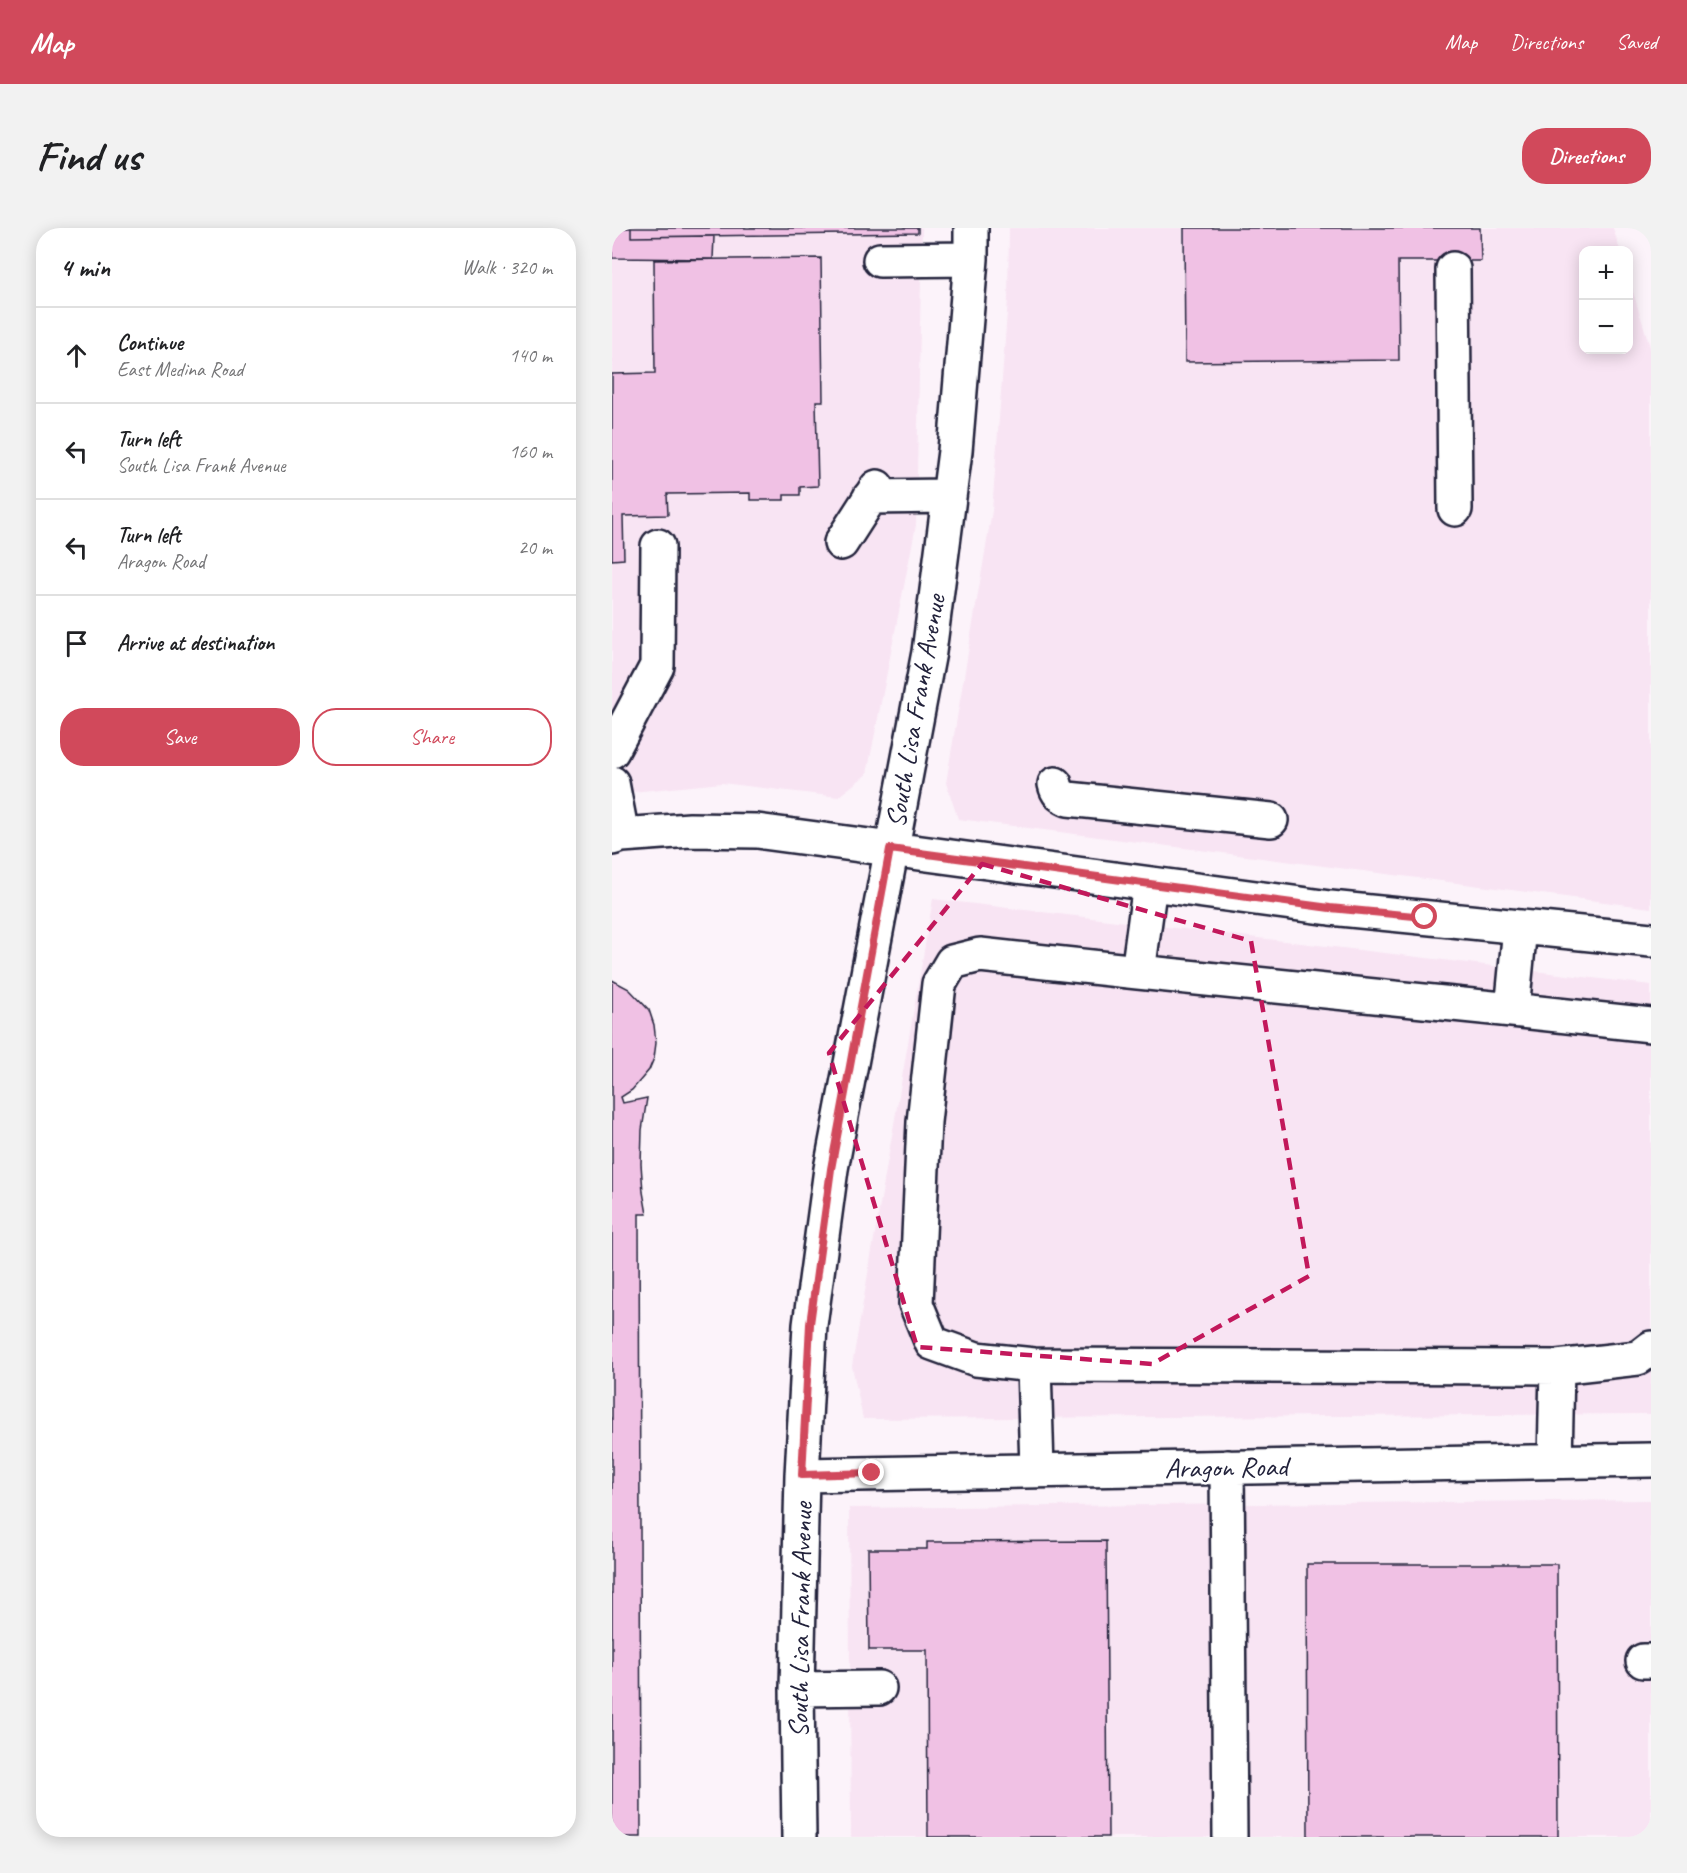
<!DOCTYPE html>
<meta charset="utf-8">
<style>
body{margin:0;font-family:Caveat,sans-serif;background:#f2f2f2;color:#202124}
.controls{position:absolute;right:18px;top:18px;display:grid;overflow:hidden;border-radius:12px;box-shadow:0 3px 15px #0003}
.controls button{width:54px;height:54px;display:grid;place-items:center;padding:0;border:0;border-bottom:2px solid #e0e0e0;background:#fff;color:#202124;font:30px sans-serif}
.stop{position:absolute;width:18px;height:18px;margin:-14px;border:4px solid #d1495b;border-radius:50%;background:#fff}
.stop.end{background:#d1495b;border-color:#fff;box-shadow:0 2px 6px #0008}
.list{margin:0;padding:0;list-style:none}
h2{display:flex;justify-content:space-between;align-items:center;height:78px;margin:0;padding:0 24px;font-size:26px}
h2 small{font-size:20px;font-weight:400;color:#757577}
.list li{display:grid;grid-template-columns:39px 1fr auto;gap:18px;align-items:center;box-sizing:border-box;height:96px;padding:0 24px;border-top:2px solid #e0e0e0}
.list b{display:block;font-size:22px;white-space:nowrap}
.list p{margin:0;font-size:20px;white-space:nowrap;color:#757577}
.list em{font-size:20px;font-style:normal;color:#757577}
.actions{display:flex;gap:12px;padding:18px 24px}
.actions a{flex:1;padding:14px 0;border:2px solid #d1495b;border-radius:24px;text-align:center;font-size:21px;color:#d1495b}
.actions .main{background:#d1495b;color:#fff}
.icon{flex:none;width:33px;height:33px;fill:none;stroke:currentColor;stroke-width:2;stroke-linecap:round;stroke-linejoin:round}
.map{position:relative;flex:none;width:1039px;height:1609px;overflow:hidden;border-radius:24px}
header{display:flex;align-items:center;gap:36px;box-sizing:border-box;height:84px;padding:0 30px;background:#d1495b;color:#fff}
header strong{font-size:28px}
nav{display:flex;gap:33px;margin-inline-start:auto;font-size:21px}
.intro{display:flex;align-items:center;justify-content:space-between;box-sizing:border-box;height:144px;padding:0 36px}
h1{margin:0;font-size:42px}
.button{padding:15px 27px;border-radius:24px;background:#d1495b;color:#fff;font-size:21px;font-weight:700}
main{display:flex;gap:36px;padding:0 36px}
aside{flex:1;background:#fff;border-radius:24px;box-shadow:0 3px 15px #0003}
.map>svg:first-child{display:block}
.built{fill:#f8e4f3}
.building{fill:#f0c1e4;stroke:#22223b;stroke-width:1.5}
.lines{fill:none;stroke-linecap:round;stroke-linejoin:round}
.minor-casing{stroke:#22223b;stroke-width:38}
.minor{stroke:#fff;stroke-width:33}
.route{stroke:#d1495b;stroke-width:8}
.marked{fill:none;stroke:#c2185b;stroke-width:4.5;stroke-dasharray:12 8;stroke-linejoin:round}
.labels{text-anchor:middle;dominant-baseline:central;stroke-width:4.5;stroke-linejoin:round;paint-order:stroke}
.street-label{font-size:28px;fill:#22223b;stroke:#fff}
</style>
<header>
<strong>Map</strong>
<nav><a>Map</a><a>Directions</a><a>Saved</a></nav>
</header>
<div class="intro"><h1>Find us</h1><a class="button">Directions</a></div>
<main>
<aside>
<h2>4 min<small>Walk · 320 m</small></h2>
<ul class="list">
<li><svg class="icon" aria-label="ahead" viewBox="0 0 24 24"><path d="M12 20V5M6 11l6-6 6 6"/></svg><div><b>Continue</b><p>East Medina Road</p></div><em>140 m</em></li>
<li><svg class="icon" aria-label="left" viewBox="0 0 24 24"><path d="M17 20v-9H6M10 6l-5 5 5 5"/></svg><div><b>Turn left</b><p>South Lisa Frank Avenue</p></div><em>160 m</em></li>
<li><svg class="icon" aria-label="left" viewBox="0 0 24 24"><path d="M17 20v-9H6M10 6l-5 5 5 5"/></svg><div><b>Turn left</b><p>Aragon Road</p></div><em>20 m</em></li>
<li><svg class="icon" aria-label="arrive" viewBox="0 0 24 24"><path d="M6 21V4h12l-3 4 3 4H6"/></svg><div><b>Arrive at destination</b></div></li>
</ul>
<div class="actions"><a class="main">Save</a><a>Share</a></div>
</aside>
<div class="map">
<svg width="1039" height="1609" viewBox="0 0 1039 1609">
<rect width="100%" height="100%" fill="#fcf3fa"/>
<filter id="ink" filterUnits="userSpaceOnUse"><feTurbulence type="fractalNoise" baseFrequency=".0167" numOctaves="2"/><feDisplacementMap in="SourceGraphic" scale="12" xChannelSelector="R" yChannelSelector="G"/><feConvolveMatrix kernelMatrix="1 2 1 2 8 2 1 2 1" color-interpolation-filters="sRGB"/></filter>
<g filter="url(#ink)">
<path class="built" d="M0 0H310L304 297 255 546 226 569 110 555 0 566Z
M397 0H1001L1008 22H972V122H1017V51L1039 122V680L346 591 334 555 380 283 396 71Z
M321 671 1039 757V1186L251 1191 240 1138Z
M1039 1272V1609H239L237 1280Z"/>
<path class="building" d="M0 0H19V9L102 8 101 31 0 30Z
M19 0H306V5L19 9Z
M572 0H868L869 33H786L787 132 573 134Z
M209 30 211 173H204L206 258 188 259V267H172V272H138V265L55 266 56 287 11 288 12 331 0 332V146L43 145 42 32Z
M0 752 17 761 37 782 42 797 44 815 42 830 37 842 20 862 9 869 11 875 35 870 30 902 29 936 31 964 35 986H27L29 1609H0Z
M494 1313 496 1609H316L315 1422H257L256 1321H315V1314Z
M695 1336H945L946 1609H696Z"/>
<g class="lines">
<g class="minor-casing">
<path id="minor" d="M268 32 359 31
M841 41 843 281
M258 269 337 268
M229 315 265 259
M0 523 45 438 46 318
M0 555 10 607
M443 556C445 565 448 567 456 571L659 592
M0 610 10 607 78 602 145 603 718 680 1039 712
M538 656 526 744 900 782 908 699
M526 744 368 727 340 734 327 756 312 894 304 1076 320 1115 364 1131 422 1137 945 1139 1026 1130 1039 1120
M900 782 1039 797
M422 1137 425 1242
M943 1234 945 1139
M615 1239 618 1609
M190 1247 1039 1232
M1031 1433H1039
M185 1461 267 1460
M187 1609 185 1461 190 1247 198 1097 219 941 317 424 343 223 359 31V0"/>
</g>
<use href="#minor" class="minor"/>
</g>
</g>
<g class="lines" filter="url(#ink)">
<path class="route" d="M260 1245 190 1247 198 1096 219 941 278 621 718 680 813 689"/>
</g>
<path class="marked" d="M370 636 639 713 697 1048 540 1136 305 1119 217 825Z"/>
<g class="labels">
<g class="street-label">
<text transform="translate(303 483) rotate(-80)">South Lisa Frank Avenue</text>
<text transform="translate(614 1239) rotate(-1)">Aragon Road</text>
<text transform="translate(188 1392) rotate(-89)">South Lisa Frank Avenue</text>
</g>
</g>
</svg>
<div class="controls">
<button>+</button>
<button>−</button>
</div>
<div class="stop" style="left:813px;top:689px"></div>
<div class="stop end" style="left:260px;top:1245px"></div>
</div>
</main>
